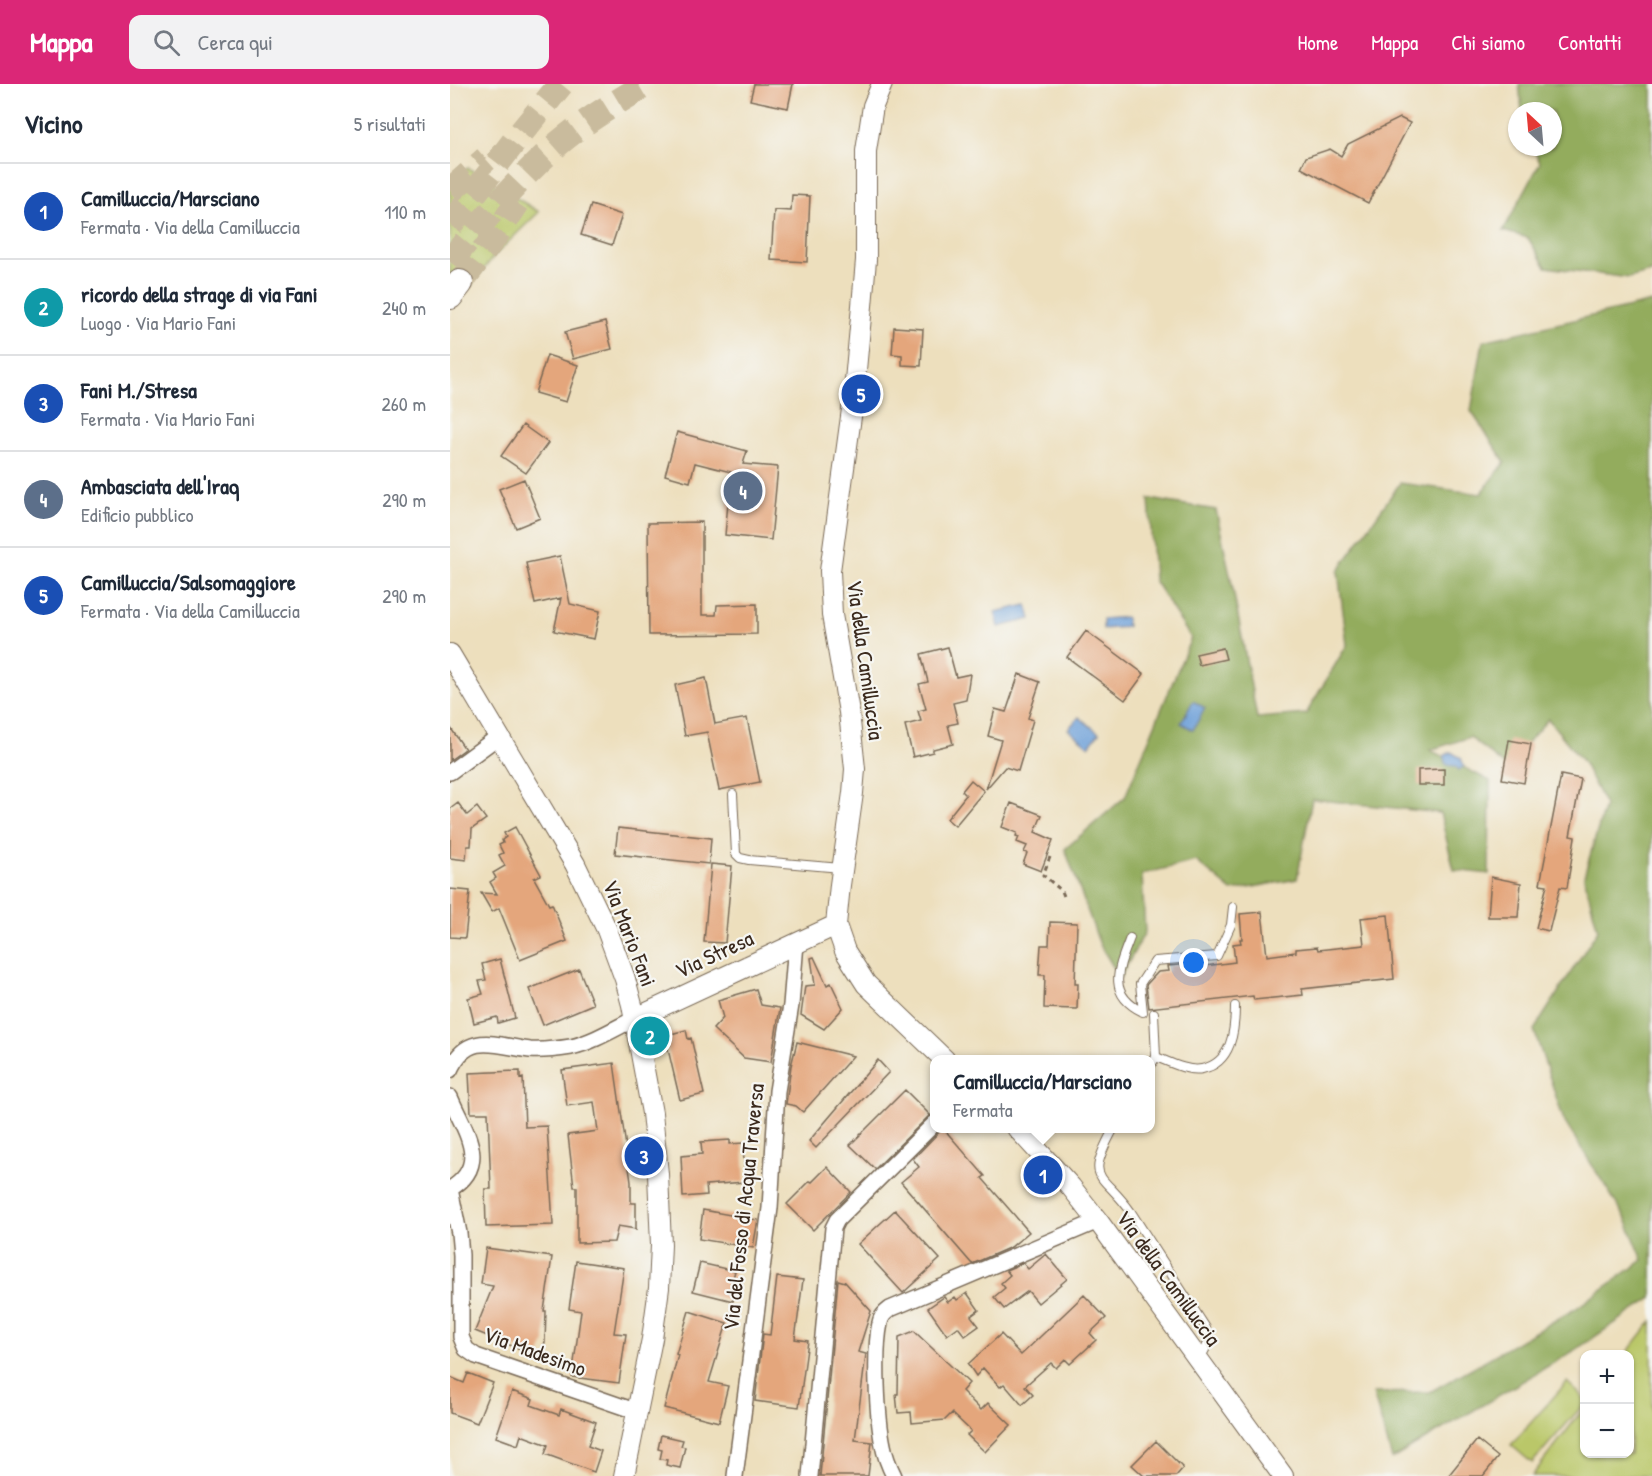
<!DOCTYPE html>
<html lang="it">
<meta charset="utf-8">
<style>
body{margin:0;font-family:"Patrick Hand",sans-serif;background:#f2f2f3;color:#1f2937}
.controls{position:absolute;right:18px;bottom:18px;display:grid;overflow:hidden;border-radius:12px;box-shadow:0 2px 4px #0004}
.controls button{width:54px;height:54px;display:grid;place-items:center;padding:0;border:0;border-bottom:2px solid #e0e1e3;background:#fff;color:#1f2937;font:30px sans-serif}
.compass{position:absolute;left:1058px;top:18px;width:54px;height:54px;border-radius:50%;background:#fff;box-shadow:0 2px 4px #0004;rotate:334deg}
.you{position:absolute;left:744px;top:879px;width:21px;height:21px;margin:-15px;border:4px solid #fff;border-radius:50%;background:#1a73e8;box-shadow:0 0 0 9px #1a73e833}
.badge{display:grid;place-items:center;width:39px;height:39px;border-radius:50%;background:#db2777;color:#fff;font-size:20px;font-weight:700}
.pin{position:absolute;translate:-50% -50%;border:3px solid #fff;box-shadow:0 2px 6px #0006}
.popup{position:absolute;left:480px;top:971px;width:225px;height:78px;box-sizing:border-box;display:grid;place-content:center;border-radius:12px;background:#fff;filter:drop-shadow(0 2px 4px #0005);font-size:20px;white-space:nowrap;color:#747a83}
.popup b{font-size:22px;color:#1f2937}
.popup::after{content:'';position:absolute;left:50%;top:100%;margin-left:-12px;border:12px solid transparent;border-top-color:#fff}
.list{margin:0;padding:0;list-style:none}
h2{display:flex;justify-content:space-between;align-items:center;height:78px;margin:0;padding:0 24px;font-size:26px}
h2 small{font-size:20px;font-weight:400;color:#747a83}
.list li{display:grid;grid-template-columns:39px 1fr auto;gap:18px;align-items:center;box-sizing:border-box;height:96px;padding:0 24px;border-top:2px solid #e0e1e3}
.list b{display:block;font-size:22px;white-space:nowrap}
.list p{margin:0;font-size:20px;white-space:nowrap;color:#747a83}
.list em{font-size:20px;font-style:normal;color:#747a83}
.icon{flex:none;width:33px;height:33px;fill:none;stroke:currentColor;stroke-width:2;stroke-linecap:round;stroke-linejoin:round}
.map{position:relative;flex:none;width:1202px;height:1392px;overflow:hidden}
header{display:flex;align-items:center;gap:36px;box-sizing:border-box;height:84px;padding:0 30px;background:#db2777;color:#fff}
header strong{font-size:28px}
nav{display:flex;gap:33px;margin-inline-start:auto;font-size:21px}
.search{width:420px;height:54px;background:#f2f2f3;display:flex;align-items:center;gap:15px;box-sizing:border-box;padding:0 21px;border-radius:12px;color:#747a83;font-size:22px}
main{display:flex}
aside{flex:1;background:#fff}
.map>svg:first-child{display:block}
.green{fill:#bac769;stroke:#7a7844;stroke-width:1.5}
.forest{fill:#93ac5d;stroke:#676b3e;stroke-width:1.5}
.water{fill:#6c9fd8;stroke:#54647b;stroke-width:1.5}
.building{fill:#e4a67c}
.lines{fill:none;stroke-linecap:round;stroke-linejoin:round}
.highway-tunnel{stroke:#c9bb9d;stroke-width:26;stroke-dasharray:26 13;stroke-linecap:butt}
.lane-casing{stroke:#796956;stroke-width:10}
.street-casing{stroke:#796956;stroke-width:18}
.secondary-casing{stroke:#796956;stroke-width:22}
.highway-casing{stroke:#796956;stroke-width:28}
.path{stroke:#796956;stroke-width:3;stroke-dasharray:4.5 4.5;stroke-linecap:butt}
.lane{stroke:#fff;stroke-width:8}
.street{stroke:#fff;stroke-width:15}
.secondary{stroke:#fff;stroke-width:20}
.highway{stroke:#fff;stroke-width:26}
.labels{text-anchor:middle;dominant-baseline:central;stroke-width:4.5;stroke-linejoin:round;paint-order:stroke}
.street-label{font-size:22px;fill:#3b2a1e;stroke:#f6f6f2}
</style>
<header>
<strong>Mappa</strong>
<div class="search"><svg class="icon" aria-label="search" viewBox="0 0 24 24"><circle cx="10" cy="10" r="6"/><path d="M15 15l6 6"/></svg>Cerca qui</div>
<nav><a>Home</a><a>Mappa</a><a>Chi siamo</a><a>Contatti</a></nav>
</header>
<main>
<aside>
<h2>Vicino<small>5 risultati</small></h2>
<ul class="list">
<li><span class="badge" style="background:#1a4fb4">1</span><div><b>Camilluccia/Marsciano</b><p>Fermata · Via della Camilluccia</p></div><em>110 m</em></li>
<li><span class="badge" style="background:#0f9aa8">2</span><div><b>ricordo della strage di via Fani</b><p>Luogo · Via Mario Fani</p></div><em>240 m</em></li>
<li><span class="badge" style="background:#1a4fb4">3</span><div><b>Fani M./Stresa</b><p>Fermata · Via Mario Fani</p></div><em>260 m</em></li>
<li><span class="badge" style="background:#5c6f8a">4</span><div><b>Ambasciata dell'Iraq</b><p>Edificio pubblico</p></div><em>290 m</em></li>
<li><span class="badge" style="background:#1a4fb4">5</span><div><b>Camilluccia/Salsomaggiore</b><p>Fermata · Via della Camilluccia</p></div><em>290 m</em></li>
</ul>
</aside>
<div class="map">
<svg width="1202" height="1392" viewBox="0 0 1202 1392">
<rect width="100%" height="100%" fill="#f6f6f2"/>
<filter id="ink" filterUnits="userSpaceOnUse"><feTurbulence type="fractalNoise" baseFrequency=".0167" numOctaves="2"/><feDisplacementMap in="SourceGraphic" scale="12" xChannelSelector="R" yChannelSelector="G"/><feConvolveMatrix kernelMatrix="1 2 1 2 8 2 1 2 1" color-interpolation-filters="sRGB"/></filter>
<filter id="wash" filterUnits="userSpaceOnUse"><feTurbulence type="fractalNoise" baseFrequency=".008" numOctaves="4" result="noise"/><feDisplacementMap in="SourceGraphic" scale="24" xChannelSelector="R" yChannelSelector="G"/><feGaussianBlur stdDeviation="1.35" result="paint"/><feColorMatrix in="noise" values="0 0 0 0 0 0 0 0 0 0 0 0 0 0 0 0 0 1.4 0 .05"/><feComposite in="paint" operator="in"/></filter>
<g filter="url(#wash)">
<rect width="100%" height="100%" fill="#eddfbd"/>
<path class="green" d="M18 84 89 128 45 171 18 205 0 200V97Z
M1202 1237V1392H1082L1134 1324V1370H1180V1270H1176Z
M1117 1298 1134 1314V1320L1082 1379 1061 1361Z"/>
<path class="forest" d="M1069 0H1202V188L1179 194 1096 183 1078 154 1053 147 1090 79 1083 63H1103V27H1072Z
M1202 218V1214L1125 1266 942 1375 923 1309 980 1308 1125 1225 1193 1176 1175 1133 1114 1037 1084 946 1148 846 1134 792 1155 721 1133 678 1098 635 1056 683 1020 653 980 666 1040 697 1039 790 1004 786 990 729 862 715 847 795 782 807 746 777 692 790 695 848 670 894 650 861 615 765 675 713 741 554 704 496 699 415 766 426 782 500 807 634 856 630 897 561 888 487 950 399 1031 410 1055 378 1021 327 1033 257Z"/>
<path class="water" d="M577 521 581 535 549 543 545 528Z
M676 533 677 543 653 545V535Z
M743 617 755 624 743 646 731 639Z
M629 633 649 649 639 662 618 645Z
M1001 668 1011 674 1014 682 1009 686 1005 682 998 681 995 679 994 672Z"/>
<g id="blocks">
<path class="building" d="M304 0H343L338 24 300 16Z
M950 34 960 39 918 119 851 84 856 73 880 65 891 72 898 60Z
M342 111 360 112 357 178 321 176 324 126 341 127Z
M141 121 172 131 162 161 131 151Z
M155 238 162 265 123 275 115 248Z
M444 243 473 245 471 282 452 281V271L442 270Z
M97 271 128 281 116 318 85 309Z
M73 341 98 359 76 389 51 372Z
M227 348 297 367 293 380 328 383 321 456 275 451 281 388 245 379 240 398 215 391Z
M74 395 90 434 66 444 49 405Z
M252 438V531H266L267 521 307 520V550L199 551 198 439Z
M110 472 120 520 150 527 144 555 104 547 111 514 85 520 76 479Z
M636 547 694 590 675 616 617 573Z
M498 563 506 593 520 590 516 616 503 619 508 639 498 641 503 660 483 665V668L463 673 455 641 471 637 468 627 476 625 469 600 478 598 471 570Z
M773 564 776 575 749 581 746 570Z
M569 590 590 598 578 634 583 636 568 687 555 683 536 705 551 656 538 652 545 625 556 628Z
M256 594 265 640 297 634 310 698 269 706 257 648 235 652 225 601Z
M0 643 15 665 0 676Z
M1059 656 1081 660 1074 699 1052 695Z
M994 685V701H968V686Z
M1111 691 1131 695 1120 752 1125 753 1117 804 1110 803 1099 847 1086 844 1097 801 1090 800Z
M521 696 534 707 505 742 497 735 516 711 512 707Z
M8 719 17 731 27 723 36 735 22 745 21 762H17L16 776 0 774V725Z
M561 719 592 731 585 748 603 756 591 787 573 780 577 769 574 768 577 762 567 758 569 753 566 752 567 749 552 743Z
M65 743 91 791 84 794 99 821 102 820 117 857 70 876 49 824 42 828 31 809 47 810 40 798 46 794 43 789 55 782 49 771 53 769 49 761 53 759 52 756 56 753 54 749Z
M168 744 261 754 259 780 165 770Z
M261 780 282 782 275 859 254 858Z
M1041 793 1071 799 1068 833H1038Z
M0 805 20 807 15 854 0 853Z
M812 828 817 872 846 868V865L867 863 868 866 914 861 911 834 938 831 944 895 852 905 853 911 804 916 803 912 699 924 696 901 708 888 719 887 718 882 755 879V882L785 878 783 860 791 859 790 855H792L790 830Z
M600 838 627 839 625 900H628L627 925 594 924 595 891H589L591 861H599Z
M364 873 377 901 381 899 393 924 374 945 351 931 355 902 365 901 361 874Z
M50 875 65 934 48 939 47 933 24 939 18 914 33 910 29 897 36 896 32 880Z
M129 885 143 920 93 941 79 905Z
M306 905 311 921 330 924 321 978 294 974 263 945 273 934 268 916Z
M236 946 238 955 241 954 254 1010 230 1016 217 961H220L217 951Z
M347 958 403 972 353 1028 346 1022 336 1020 341 982Z
M428 976 439 988 366 1064 359 1057Z
M164 979 181 1098V1119H186V1145L168 1142 164 1158 127 1159V1103H124L118 1051 148 1047 144 1018 117 1022 112 986Z
M70 987V995L73 994 75 1043 97 1042 103 1141 36 1143 35 1105H41L38 1029H21L19 989Z
M455 1006 480 1031 425 1085 400 1061Z
M493 1044 535 1092 532 1094 579 1148 561 1163 522 1180 451 1098 469 1083 463 1075Z
M280 1056V1060L293 1059 295 1098 256 1101 257 1111 233 1113 231 1072 252 1070 251 1058Z
M377 1083 401 1108 363 1146 337 1120 360 1097 362 1098Z
M253 1126 308 1136 303 1164 249 1155Z
M445 1126 490 1175 453 1209 408 1160Z
M36 1164 102 1173 94 1227H96L95 1258 89 1273 25 1247 43 1202 31 1200Z
M596 1170 617 1195 588 1219 578 1207 554 1225 544 1213 555 1204 551 1199 560 1191 556 1186 573 1179 578 1185Z
M126 1177 174 1184 164 1249 176 1250 169 1299 122 1293 131 1227 119 1225Z
M250 1179 285 1187 283 1194 288 1196 283 1217 243 1207Z
M327 1193 353 1196 345 1255 358 1257 349 1323 305 1317 313 1250 320 1251Z
M388 1196 395 1198 421 1227 408 1268 416 1270 405 1356 422 1358 418 1392H370Z
M517 1209 529 1226 521 1232 529 1242 515 1252 508 1243 497 1251 478 1224 494 1213 498 1218 505 1213 507 1216Z
M634 1211 656 1234 640 1249 646 1256 620 1280 615 1275 606 1284 601 1279 575 1302 583 1311 572 1321 554 1300 550 1303 533 1284 526 1292 518 1280 551 1250 571 1271Z
M239 1227 277 1239 259 1298 278 1302 269 1338 214 1324 228 1271 226 1270Z
M464 1247 519 1299 512 1307 531 1326 538 1319 561 1341 535 1368 517 1351 521 1347 502 1329 495 1336 462 1339 461 1328 448 1329 446 1310H448L449 1253Z
M18 1289 43 1299 27 1339 0 1329V1293L14 1299Z
M62 1307 83 1315 81 1321 109 1331 111 1325 146 1338 138 1362 151 1367 144 1388 95 1370 98 1361 71 1351 68 1361 46 1353Z
M211 1351 233 1356 231 1362 235 1363 230 1384 216 1381 217 1376 210 1375 212 1366 208 1365Z
M1027 1356 1048 1373 1033 1392H998Z
M706 1357 733 1384 726 1392H694L682 1381Z"/>
</g>
</g>
<g filter="url(#ink)">
<use href="#blocks" fill-opacity="0" stroke="#796956" stroke-width="1.5"/>
<g class="lines">
<path class="highway-tunnel" d="M0 107 36 75
M0 141 66 55 111 0
M0 178C32 137 70 93 109 59 136 36 167 18 197 0
M10 199 46 151 67 119"/>
<g class="lane-casing">
<path id="lane" d="M283 710 286 770 290 774 299 776 391 784
M680 854C668 885 656 910 693 928
M693 928 690 900 705 877 767 872 781 841 783 823
M706 973C719 978 738 988 752 985 782 979 785 946 785 922
M701 981 706 973 704 929
M664 1044C634 1099 651 1086 681 1128L756 1244C761 1255 757 1264 750 1274"/>
</g>
<g class="street-casing">
<path id="street" d="M0 688 49 652
M0 986C18 946 47 962 80 966 93 967 108 965 121 963 143 958 164 945 184 935
M0 1013C13 1045 42 1080 0 1105
M0 1105 9 1149 11 1171V1253L16 1265 26 1272 188 1328
M285 1392 320 1124 327 1007 341 921 346 859
M360 1392 383 1144 387 1136 485 1039
M444 1392C439 1382 435 1372 433 1361 427 1333 424 1267 430 1239 431 1232 435 1229 440 1225L648 1137"/>
</g>
<g class="secondary-casing">
<path id="secondary" d="M432 0 423 22 416 67V176L412 222 403 318 380 487 382 531 399 628 405 685 403 709 390 801 386 841 395 867 416 900 495 976
M0 570 125 780 157 846 175 895 182 921 202 1029 208 1090 211 1161 209 1204 202 1255 174 1392
M184 935 386 841
M567 1044 621 1103 648 1137 833 1392"/>
</g>
<g class="highway-casing">
<path id="highway" d="M0 212 10 199"/>
</g>
<path class="path" d="M600 773 593 791 612 807 615 815"/>
<use href="#lane" class="lane"/>
<use href="#street" class="street"/>
<use href="#secondary" class="secondary"/>
<use href="#highway" class="highway"/>
</g>
</g>
<g class="labels">
<g class="street-label">
<text transform="translate(416 576) rotate(82)">Via della Camilluccia</text>
<text transform="translate(180 849) rotate(69)">Via Mario Fani</text>
<text transform="translate(264 870) rotate(-25)">Via Stresa</text>
<text transform="translate(293 1123) rotate(-84)">Via del Fosso di Acqua Traversa</text>
<text transform="translate(719 1194) rotate(54)">Via della Camilluccia</text>
<text transform="translate(85 1267) rotate(20)">Via Madesimo</text>
</g>
</g>
</svg>
<div class="controls">
<button>+</button>
<button>−</button>
</div>
<svg class="compass" viewBox="-18 -18 36 36"><path d="M0-13l5 13h-10z" fill="#e53935"/><path d="M0 13l5-13h-10z" fill="#747a83"/></svg>
<div class="you"></div>
<div class="pin badge" style="left:593px;top:1091px;background:#1a4fb4">1</div>
<div class="popup"><b>Camilluccia/Marsciano</b>Fermata</div>
<div class="pin badge" style="left:200px;top:952px;background:#0f9aa8">2</div>
<div class="pin badge" style="left:194px;top:1072px;background:#1a4fb4">3</div>
<div class="pin badge" style="left:293px;top:407px;background:#5c6f8a">4</div>
<div class="pin badge" style="left:411px;top:310px;background:#1a4fb4">5</div>
</div>
</main>
